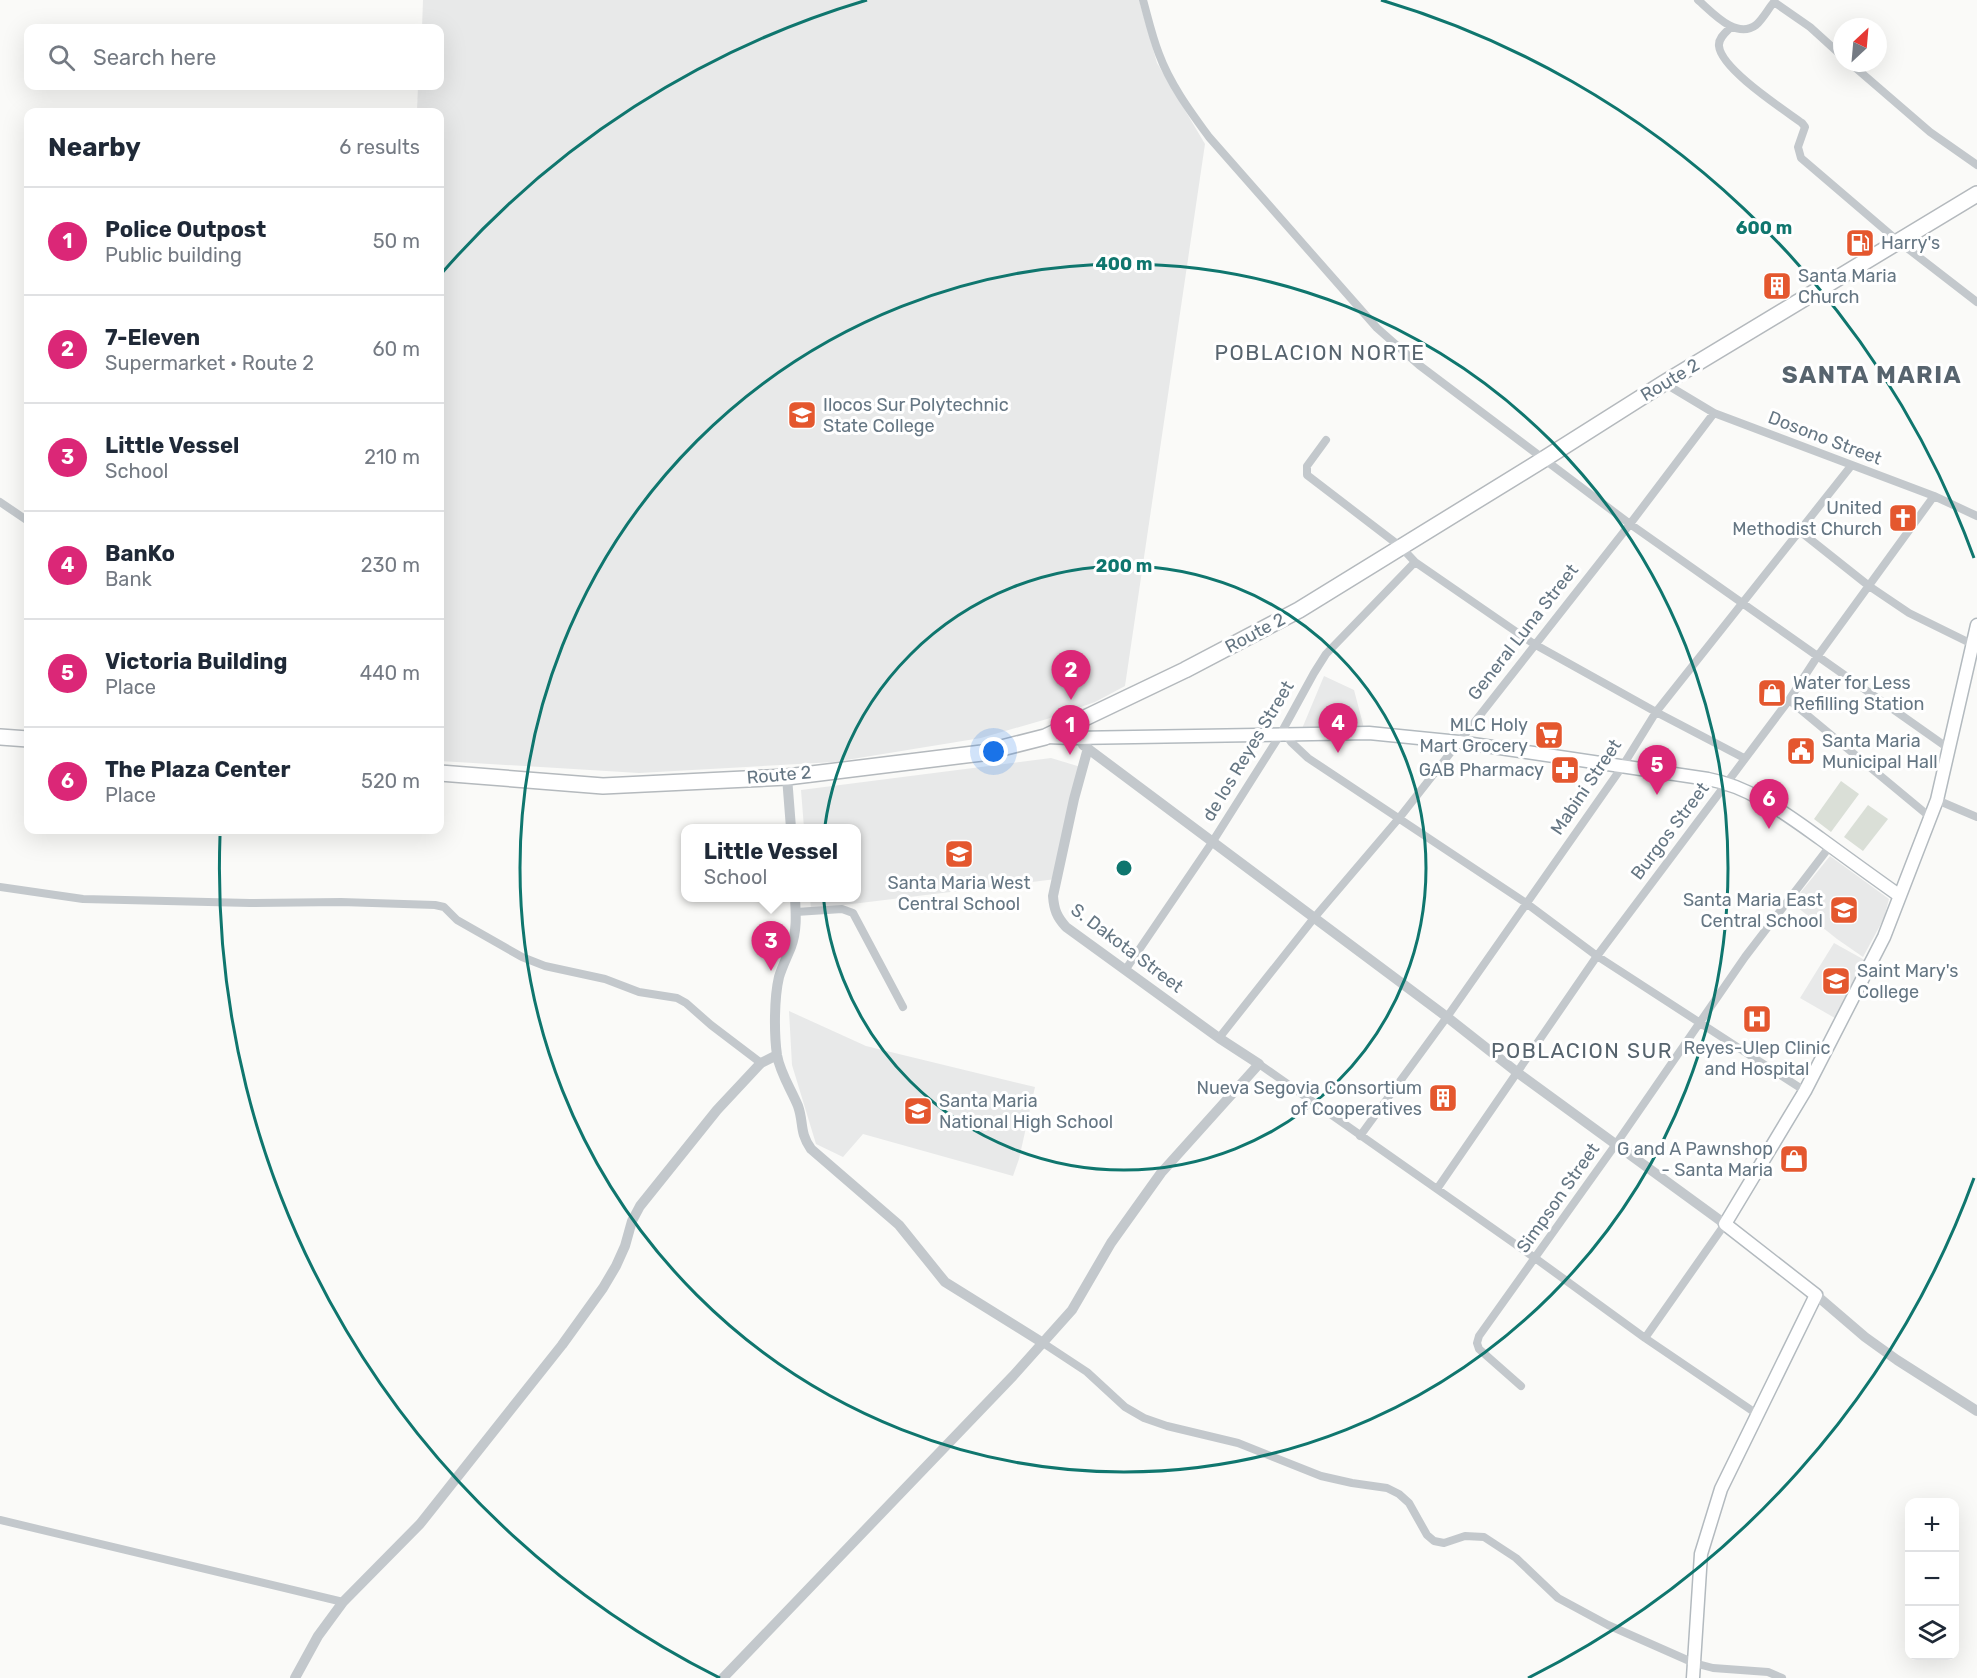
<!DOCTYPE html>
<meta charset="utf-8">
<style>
body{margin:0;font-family:Rubik,sans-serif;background:#f6f6f7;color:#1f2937}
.controls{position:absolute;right:18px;bottom:18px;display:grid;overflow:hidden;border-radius:12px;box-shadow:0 6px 24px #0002}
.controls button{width:54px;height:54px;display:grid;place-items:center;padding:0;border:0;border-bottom:2px solid #e0e1e3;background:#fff;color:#1f2937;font:30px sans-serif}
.compass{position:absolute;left:1833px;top:18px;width:54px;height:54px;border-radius:50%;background:#fff;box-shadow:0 6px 24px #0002;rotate:26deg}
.you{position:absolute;left:994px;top:752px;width:21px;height:21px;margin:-15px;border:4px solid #fff;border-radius:50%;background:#1a73e8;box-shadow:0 0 0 9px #1a73e833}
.badge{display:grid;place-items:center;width:39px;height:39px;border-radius:50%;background:#db2777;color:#fff;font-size:20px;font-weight:700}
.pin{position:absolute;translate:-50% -50px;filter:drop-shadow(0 2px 3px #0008)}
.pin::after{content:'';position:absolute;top:32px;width:21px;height:18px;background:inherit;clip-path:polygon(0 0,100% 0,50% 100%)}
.popup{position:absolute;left:681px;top:824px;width:180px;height:78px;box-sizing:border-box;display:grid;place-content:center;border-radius:12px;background:#fff;filter:drop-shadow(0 2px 4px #0005);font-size:20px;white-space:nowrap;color:#747a83}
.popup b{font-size:22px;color:#1f2937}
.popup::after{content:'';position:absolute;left:50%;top:100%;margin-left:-12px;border:12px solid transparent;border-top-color:#fff}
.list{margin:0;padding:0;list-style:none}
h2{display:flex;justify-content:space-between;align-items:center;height:78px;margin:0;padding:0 24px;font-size:26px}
h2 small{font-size:20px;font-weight:400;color:#747a83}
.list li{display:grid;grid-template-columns:39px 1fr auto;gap:18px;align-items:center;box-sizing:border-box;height:108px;padding:0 24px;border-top:2px solid #e0e1e3}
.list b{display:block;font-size:22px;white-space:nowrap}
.list p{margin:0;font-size:20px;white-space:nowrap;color:#747a83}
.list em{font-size:20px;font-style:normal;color:#747a83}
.icon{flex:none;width:33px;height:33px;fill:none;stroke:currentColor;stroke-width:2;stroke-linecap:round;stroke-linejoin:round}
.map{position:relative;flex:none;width:1977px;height:1678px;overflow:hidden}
.search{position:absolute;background:#fff;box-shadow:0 6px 24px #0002;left:24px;top:24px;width:420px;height:66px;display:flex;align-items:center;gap:15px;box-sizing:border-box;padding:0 21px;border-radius:12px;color:#747a83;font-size:22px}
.panel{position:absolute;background:#fff;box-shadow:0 6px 24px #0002;left:24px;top:108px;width:420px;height:726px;border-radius:12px}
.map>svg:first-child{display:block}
.built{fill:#e8e9e9}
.garden{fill:#dadfd7}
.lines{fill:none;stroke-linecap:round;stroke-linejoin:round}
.secondary-casing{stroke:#b3babf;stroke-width:15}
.trunk-casing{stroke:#b4b9bd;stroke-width:18}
.minor{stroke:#c3c8cc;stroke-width:8}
.tertiary{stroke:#c3c8cc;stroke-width:10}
.secondary{stroke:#fff;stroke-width:12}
.trunk{stroke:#fff;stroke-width:15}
.ring{fill:none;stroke:#0f766e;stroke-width:3}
.labels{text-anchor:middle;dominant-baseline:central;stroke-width:6;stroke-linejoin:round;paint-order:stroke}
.poi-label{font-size:18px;fill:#657683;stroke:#fff;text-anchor:start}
.street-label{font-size:18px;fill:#657683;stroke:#fff}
.quarter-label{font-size:21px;letter-spacing:1.5px;fill:#57646e;stroke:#fff}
.district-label{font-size:24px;font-weight:bold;letter-spacing:1.5px;fill:#57646e;stroke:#fff}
.centre{fill:#0f766e;stroke:#fff;stroke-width:3}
.ring-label{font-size:18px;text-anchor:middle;font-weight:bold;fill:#0f766e;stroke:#fff;stroke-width:6;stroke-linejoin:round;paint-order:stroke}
</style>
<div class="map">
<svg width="1977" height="1678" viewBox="0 0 1977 1678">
<rect width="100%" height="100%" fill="#fafaf8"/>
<path class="built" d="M423 0H1139L1157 63 1205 144 1125 686 1095 702 1047 719 981 738 834 762 639 773 440 761V112H417L418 86H440V28H422Z
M1324 676 1354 690 1364 728 1301 731Z
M1051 758 1084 768 1056 879 811 909 810 898H856V828H804L801 790Z
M1830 856 1889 899 1884 918 1863 957 1837 939 1792 903Z
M1834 943 1870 963 1840 1021 1800 998Z
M789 1011 866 1046 1035 1087 1019 1159 1013 1176 863 1134 843 1157 816 1144 792 1065Z"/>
<path class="garden" d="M1841 781 1859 794 1831 832 1814 819Z
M1868 805 1888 819 1863 851 1844 837Z"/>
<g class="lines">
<g class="secondary-casing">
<path id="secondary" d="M1046 737 1073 738 1369 733 1459 742 1708 779C1751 787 1786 814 1821 839 1847 858 1873 877 1900 896
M1693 1678 1701 1554 1721 1489 1816 1295 1725 1224 1805 1091 1884 937 1937 800 1977 625"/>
</g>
<g class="trunk-casing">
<path id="trunk" d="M0 737 28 739
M440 773 603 786 787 777 982 753 1045 737 1185 670 1299 610 1544 459 1664 383 1977 194"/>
</g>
<path class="minor" d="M1143 0C1148 18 1152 36 1159 54 1170 84 1190 111 1209 137L1377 328 1419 365 1630 524 1948 748
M1698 0C1712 12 1736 40 1756 25 1763 19 1768 9 1774 2L1810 27 1842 56
M1731 27C1726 32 1718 38 1719 46 1721 69 1783 109 1802 123L1805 127 1798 147 1801 158 1898 241 1977 302
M1850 63 1930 132 1977 165
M1664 383 1714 413 1934 496 1977 516
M1326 440 1307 466V475L1401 547 1415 562 1534 644 1656 712 1744 758
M0 502 28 521
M1801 532 1869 586 1909 613 1972 644
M1789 700 1930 817
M1286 735 1291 742 1308 758 1526 903 1597 956 1805 1091
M1937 800 1977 817
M0 887 83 899 250 903 341 902 435 905 444 907 457 920 522 957 545 966 605 979 639 992 677 998 686 1003 711 1025 761 1063
M796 912 842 909 853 913 903 1007
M1126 969 1213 841 1280 735 1314 673 1326 654 1415 562
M1219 1038 1314 918 1400 817 1630 524 1714 413
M1259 1064 1535 1258 1645 1338 1757 1414
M1360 1136 1447 1017 1622 767 1656 712 1851 466
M1437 1189 1597 956 1789 700 1817 657 1934 496
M1645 1338 1725 1224
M1043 1343 1087 1372 1125 1407 1144 1418 1167 1426 1238 1443 1321 1476 1352 1483 1387 1488 1399 1494 1409 1503 1427 1535 1434 1541 1444 1543 1465 1536 1484 1537 1516 1558 1558 1598 1608 1625 1694 1663 1713 1668 1768 1672 1782 1678
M1521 1386 1479 1349 1477 1343 1479 1336 1616 1144 1745 957 1830 846
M0 1520 343 1602"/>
<path class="tertiary" d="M1083 745 1447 1017 1518 1073 1725 1224
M787 777 791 828
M795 898C796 915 797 931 791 947 787 957 782 967 779 977 774 998 774 1034 777 1055 780 1073 791 1089 798 1106 804 1123 799 1132 811 1149L899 1225 945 1282 1043 1343
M1816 1295 1865 1337 1897 1360 1977 1411
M295 1678 318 1636 343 1602 420 1524 562 1345 603 1288 616 1266 625 1246 632 1221 640 1206 717 1110 761 1063 777 1055
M723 1678 1013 1376 1072 1310 1111 1243 1161 1173 1259 1064 1219 1038 1066 927C1057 917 1054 910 1053 896L1074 799 1088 748"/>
<use href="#secondary" class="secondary"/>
<use href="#trunk" class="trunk"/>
</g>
<g class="ring">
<circle cx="1124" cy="868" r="302"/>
<circle cx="1124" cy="868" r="604"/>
<path d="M1974 1178A905 905 0 0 1 1528 1678M720 1678A905 905 0 0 1 220 836M441 274A905 905 0 0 1 867 0M1381 0A905 905 0 0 1 1974 558"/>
</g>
<defs>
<g id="fuel-square" transform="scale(1.5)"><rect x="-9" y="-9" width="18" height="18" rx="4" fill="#e4572e" stroke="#fff"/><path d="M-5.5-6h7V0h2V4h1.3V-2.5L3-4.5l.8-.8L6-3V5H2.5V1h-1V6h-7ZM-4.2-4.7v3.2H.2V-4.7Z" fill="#fff"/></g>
<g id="building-square" transform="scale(1.5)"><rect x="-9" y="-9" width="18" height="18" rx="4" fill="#e4572e" stroke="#fff"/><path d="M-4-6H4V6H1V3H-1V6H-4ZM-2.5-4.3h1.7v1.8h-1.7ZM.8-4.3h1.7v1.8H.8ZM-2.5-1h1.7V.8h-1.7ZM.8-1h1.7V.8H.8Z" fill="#fff"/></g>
<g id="university-square" transform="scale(1.5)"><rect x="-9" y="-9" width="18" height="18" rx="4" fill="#e4572e" stroke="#fff"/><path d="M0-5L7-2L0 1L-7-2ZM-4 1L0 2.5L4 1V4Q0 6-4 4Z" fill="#fff"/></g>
<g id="church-square" transform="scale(1.5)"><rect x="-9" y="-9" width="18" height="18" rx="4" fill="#e4572e" stroke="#fff"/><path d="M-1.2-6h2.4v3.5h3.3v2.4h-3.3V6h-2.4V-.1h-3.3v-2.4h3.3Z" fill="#fff"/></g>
<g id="shop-square" transform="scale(1.5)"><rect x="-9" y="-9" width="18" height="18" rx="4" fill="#e4572e" stroke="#fff"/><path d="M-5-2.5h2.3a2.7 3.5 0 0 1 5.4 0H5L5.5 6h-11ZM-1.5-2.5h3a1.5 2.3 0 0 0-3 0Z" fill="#fff"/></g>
<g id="supermarket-square" transform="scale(1.5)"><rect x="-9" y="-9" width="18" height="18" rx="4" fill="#e4572e" stroke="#fff"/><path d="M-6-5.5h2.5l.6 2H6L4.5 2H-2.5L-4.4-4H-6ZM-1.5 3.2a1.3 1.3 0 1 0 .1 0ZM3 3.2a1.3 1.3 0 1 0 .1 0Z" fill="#fff"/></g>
<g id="civic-square" transform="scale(1.5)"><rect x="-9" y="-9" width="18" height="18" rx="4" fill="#e4572e" stroke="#fff"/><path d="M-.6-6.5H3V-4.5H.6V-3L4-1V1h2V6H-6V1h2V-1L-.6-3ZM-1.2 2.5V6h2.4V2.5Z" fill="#fff"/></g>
<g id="pharmacy-square" transform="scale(1.5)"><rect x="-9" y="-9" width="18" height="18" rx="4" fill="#e4572e" stroke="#fff"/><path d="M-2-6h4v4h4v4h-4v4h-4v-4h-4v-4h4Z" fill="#fff"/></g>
<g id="school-square" transform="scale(1.5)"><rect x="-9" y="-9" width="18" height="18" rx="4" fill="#e4572e" stroke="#fff"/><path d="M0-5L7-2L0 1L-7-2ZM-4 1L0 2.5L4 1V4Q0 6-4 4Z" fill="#fff"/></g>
<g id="hospital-square" transform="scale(1.5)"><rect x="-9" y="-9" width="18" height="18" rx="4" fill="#e4572e" stroke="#fff"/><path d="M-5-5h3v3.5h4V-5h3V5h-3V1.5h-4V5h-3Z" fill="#fff"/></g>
</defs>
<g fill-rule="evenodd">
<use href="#fuel-square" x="1860" y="243"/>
<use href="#building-square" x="1777" y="286"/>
<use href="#university-square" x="802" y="415"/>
<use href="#church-square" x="1903" y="518"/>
<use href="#shop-square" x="1772" y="693"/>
<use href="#supermarket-square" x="1549" y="735"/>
<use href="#civic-square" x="1801" y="751"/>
<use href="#pharmacy-square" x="1565" y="770"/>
<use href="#school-square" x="959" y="854"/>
<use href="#school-square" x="1844" y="910"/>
<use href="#university-square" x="1836" y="981"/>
<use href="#hospital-square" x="1757" y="1019"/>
<use href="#building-square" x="1443" y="1098"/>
<use href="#school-square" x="918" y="1111"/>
<use href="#shop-square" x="1794" y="1159"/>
</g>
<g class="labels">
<g class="poi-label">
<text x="1881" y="243">Harry's</text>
<text x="1798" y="276">Santa Maria<tspan x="1798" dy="21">Church</tspan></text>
<text x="823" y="405">Ilocos Sur Polytechnic<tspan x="823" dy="21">State College</tspan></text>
<text x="1882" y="508" text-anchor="end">United<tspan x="1882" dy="21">Methodist Church</tspan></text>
<text x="1793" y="683">Water for Less<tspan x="1793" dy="21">Refilling Station</tspan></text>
<text x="1528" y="725" text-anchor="end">MLC Holy<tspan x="1528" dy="21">Mart Grocery</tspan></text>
<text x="1822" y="741">Santa Maria<tspan x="1822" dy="21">Municipal Hall</tspan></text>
<text x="1544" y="770" text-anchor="end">GAB Pharmacy</text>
<text x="959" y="883" text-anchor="middle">Santa Maria West<tspan x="959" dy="21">Central School</tspan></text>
<text x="1823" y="900" text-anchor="end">Santa Maria East<tspan x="1823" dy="21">Central School</tspan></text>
<text x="1857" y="971">Saint Mary's<tspan x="1857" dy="21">College</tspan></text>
<text x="1757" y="1048" text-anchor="middle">Reyes-Ulep Clinic<tspan x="1757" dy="21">and Hospital</tspan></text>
<text x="1422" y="1088" text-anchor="end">Nueva Segovia Consortium<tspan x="1422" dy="21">of Cooperatives</tspan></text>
<text x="939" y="1101">Santa Maria<tspan x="939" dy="21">National High School</tspan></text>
<text x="1773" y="1149" text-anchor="end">G and A Pawnshop<tspan x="1773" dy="21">- Santa Maria</tspan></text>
</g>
<g class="street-label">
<text transform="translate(1670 380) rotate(-31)">Route 2</text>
<text transform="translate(1825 438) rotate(21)">Dosono Street</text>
<text transform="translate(1523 632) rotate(-52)">General Luna Street</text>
<text transform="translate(1255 633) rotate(-28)">Route 2</text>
<text transform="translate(1248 751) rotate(-59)">de los Reyes Street</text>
<text transform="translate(779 775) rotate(-5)">Route 2</text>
<text transform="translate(1586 787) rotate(-56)">Mabini Street</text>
<text transform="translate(1670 831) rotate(-53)">Burgos Street</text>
<text transform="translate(1127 948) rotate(37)">S. Dakota Street</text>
<text transform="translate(1558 1198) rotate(-55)">Simpson Street</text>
</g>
<g class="quarter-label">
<text x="1320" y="352">POBLACION NORTE</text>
<text x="1582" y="1050">POBLACION SUR</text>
</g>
<g class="district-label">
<text x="1872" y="375">SANTA MARIA</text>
</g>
</g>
<circle cx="1124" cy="868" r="9" class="centre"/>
<g class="ring-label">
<text x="1764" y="234">600 m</text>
<text x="1124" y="270">400 m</text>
<text x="1124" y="572">200 m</text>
</g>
</svg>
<div class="controls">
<button>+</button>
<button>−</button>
<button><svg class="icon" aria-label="layers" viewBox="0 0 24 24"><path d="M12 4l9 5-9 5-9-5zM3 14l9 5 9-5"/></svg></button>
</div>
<svg class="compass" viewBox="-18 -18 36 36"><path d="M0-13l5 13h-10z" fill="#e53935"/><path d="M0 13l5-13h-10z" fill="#747a83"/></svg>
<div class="you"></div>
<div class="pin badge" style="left:1070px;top:755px">1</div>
<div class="pin badge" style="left:1071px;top:700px">2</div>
<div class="pin badge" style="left:771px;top:971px">3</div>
<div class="popup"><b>Little Vessel</b>School</div>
<div class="pin badge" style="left:1338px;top:753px">4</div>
<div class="pin badge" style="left:1657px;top:795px">5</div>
<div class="pin badge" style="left:1769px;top:829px">6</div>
<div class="search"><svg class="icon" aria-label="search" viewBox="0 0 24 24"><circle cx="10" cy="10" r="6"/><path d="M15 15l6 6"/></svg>Search here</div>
<section class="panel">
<h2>Nearby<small>6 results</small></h2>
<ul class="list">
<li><span class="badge">1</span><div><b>Police Outpost</b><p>Public building</p></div><em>50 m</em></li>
<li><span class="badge">2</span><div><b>7-Eleven</b><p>Supermarket · Route 2</p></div><em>60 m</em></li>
<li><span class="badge">3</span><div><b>Little Vessel</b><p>School</p></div><em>210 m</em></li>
<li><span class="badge">4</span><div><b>BanKo</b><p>Bank</p></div><em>230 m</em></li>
<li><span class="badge">5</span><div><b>Victoria Building</b><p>Place</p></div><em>440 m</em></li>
<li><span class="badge">6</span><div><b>The Plaza Center</b><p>Place</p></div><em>520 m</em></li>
</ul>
</section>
</div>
